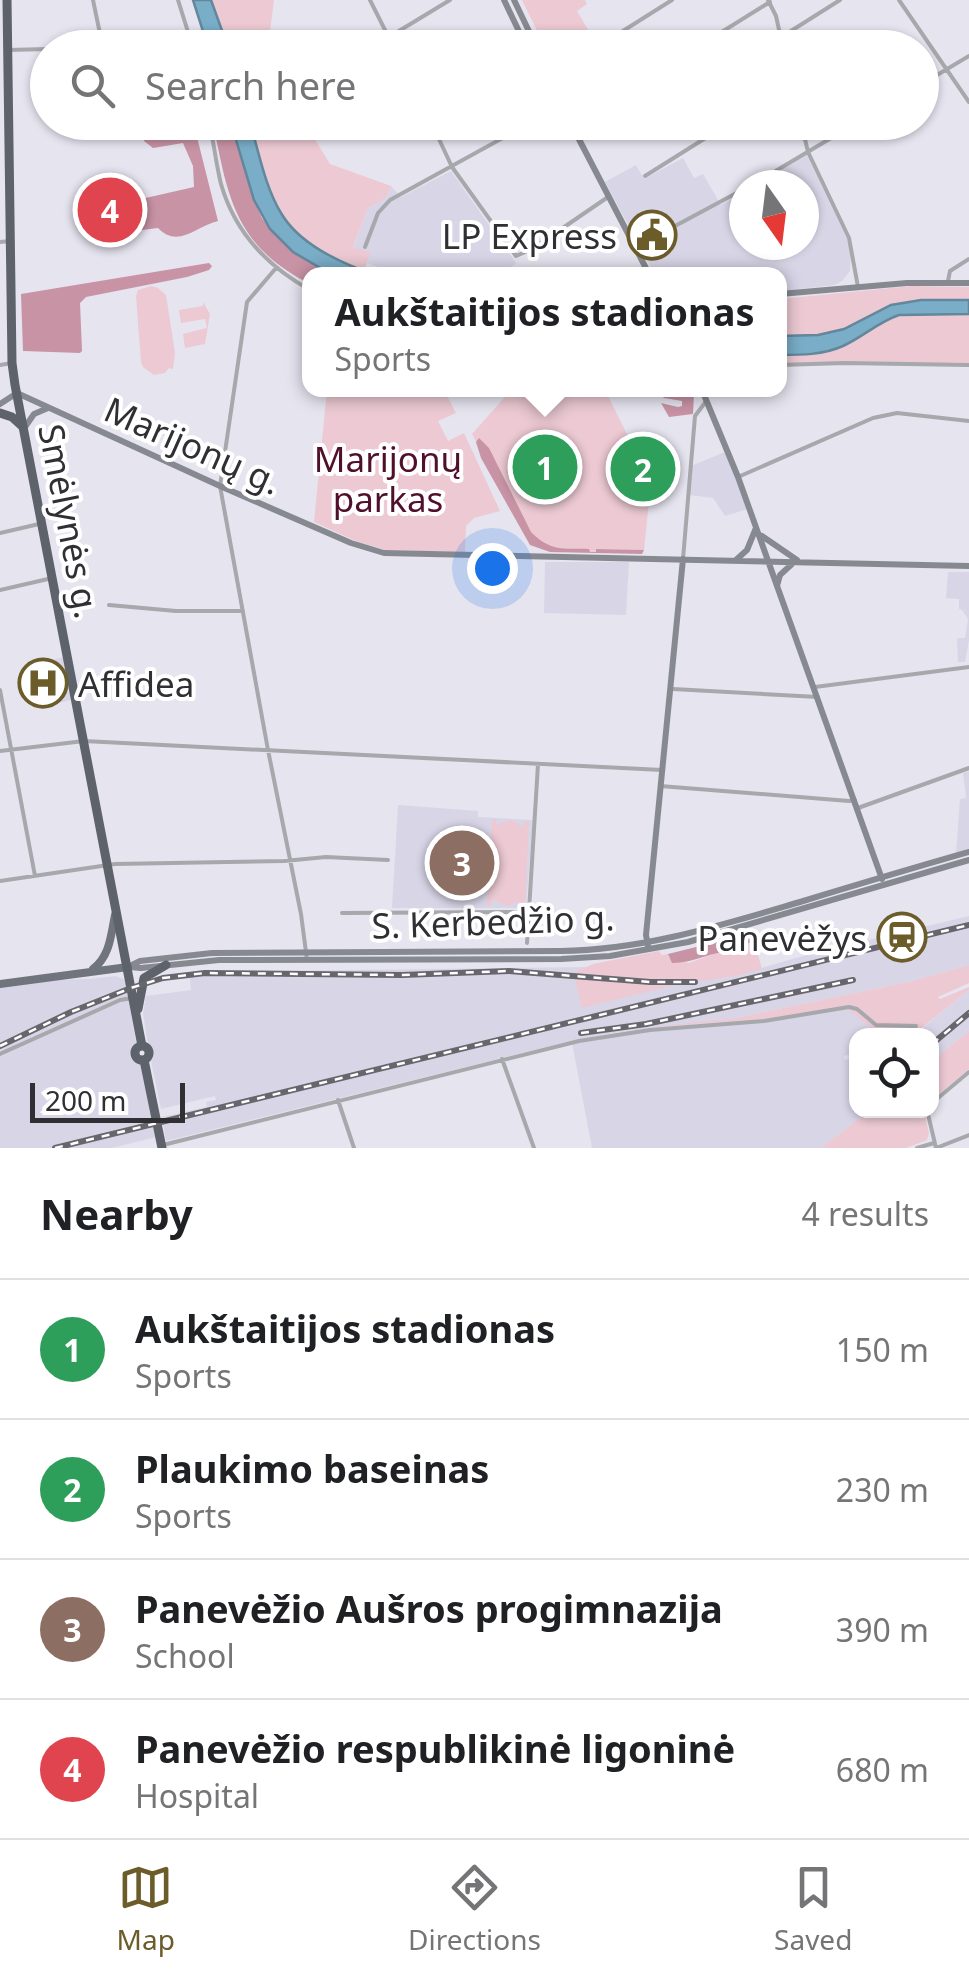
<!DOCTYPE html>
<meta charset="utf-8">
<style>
body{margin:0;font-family:"Noto Sans",sans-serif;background:#f2f2f2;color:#202124}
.controls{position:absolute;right:30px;bottom:30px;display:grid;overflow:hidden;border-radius:20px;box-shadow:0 2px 8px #0004}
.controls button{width:90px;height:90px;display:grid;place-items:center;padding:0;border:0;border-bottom:2px solid #e0e0e0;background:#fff;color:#202124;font:50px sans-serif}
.compass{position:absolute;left:729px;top:170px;width:90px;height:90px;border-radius:50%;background:#fff;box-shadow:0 2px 8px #0004;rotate:166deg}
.scale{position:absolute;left:30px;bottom:25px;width:155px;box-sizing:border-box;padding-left:10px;border:5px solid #302f33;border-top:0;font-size:28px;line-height:35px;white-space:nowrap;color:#302f33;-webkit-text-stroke:8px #fff;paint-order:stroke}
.you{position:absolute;left:492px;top:568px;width:35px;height:35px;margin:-25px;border:8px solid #fff;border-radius:50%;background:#1a73e8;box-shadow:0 0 0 15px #1a73e833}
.badge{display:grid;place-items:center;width:65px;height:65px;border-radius:50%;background:#6c5c2a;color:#fff;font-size:32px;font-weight:700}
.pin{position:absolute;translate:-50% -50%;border:5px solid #fff;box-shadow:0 2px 10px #0006}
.popup{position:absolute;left:302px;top:267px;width:485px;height:130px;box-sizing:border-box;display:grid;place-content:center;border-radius:20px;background:#fff;filter:drop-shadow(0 2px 8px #0005);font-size:32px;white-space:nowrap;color:#757577}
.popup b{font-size:38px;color:#202124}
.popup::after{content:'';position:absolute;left:50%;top:100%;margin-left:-20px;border:20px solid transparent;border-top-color:#fff}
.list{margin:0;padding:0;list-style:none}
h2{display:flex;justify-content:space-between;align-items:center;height:130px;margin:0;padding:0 40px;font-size:42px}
h2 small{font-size:32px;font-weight:400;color:#757577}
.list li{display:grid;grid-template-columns:65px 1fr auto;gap:30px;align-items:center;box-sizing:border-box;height:140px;padding:0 40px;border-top:2px solid #e0e0e0}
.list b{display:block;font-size:38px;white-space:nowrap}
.list p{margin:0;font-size:32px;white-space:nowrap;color:#757577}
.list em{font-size:32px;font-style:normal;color:#757577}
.icon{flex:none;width:55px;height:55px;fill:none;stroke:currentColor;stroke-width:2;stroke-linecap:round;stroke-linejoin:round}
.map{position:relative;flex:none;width:969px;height:1148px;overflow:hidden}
.search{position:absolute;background:#fff;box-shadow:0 2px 8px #0004;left:30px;right:30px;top:30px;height:110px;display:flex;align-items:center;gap:25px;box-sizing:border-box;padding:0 35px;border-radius:55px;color:#757577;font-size:38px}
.sheet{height:690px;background:#fff}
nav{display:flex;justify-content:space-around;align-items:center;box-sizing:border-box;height:140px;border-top:2px solid #e0e0e0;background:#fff;font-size:28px;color:#757577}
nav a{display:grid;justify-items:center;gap:5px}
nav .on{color:#6c5c2a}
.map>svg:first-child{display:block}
.built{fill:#d8d5e7;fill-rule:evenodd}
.green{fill:#ecc9d3}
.forest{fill:#c893a4}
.water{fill:#79adc8;stroke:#63879b;stroke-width:2.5}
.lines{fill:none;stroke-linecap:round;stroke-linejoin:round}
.street{stroke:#a6a8ac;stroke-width:4}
.secondary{stroke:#868a90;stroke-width:6}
.primary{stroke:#70747c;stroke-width:8}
.highway{stroke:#5d626b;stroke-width:9}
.rail-casing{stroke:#68666d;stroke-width:6}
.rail{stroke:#fff;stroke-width:2.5;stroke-dasharray:8;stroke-linecap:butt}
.labels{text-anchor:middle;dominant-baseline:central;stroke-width:8;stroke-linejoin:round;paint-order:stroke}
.poi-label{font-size:35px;fill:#302f33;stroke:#fff;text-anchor:end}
.street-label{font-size:35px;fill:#302f33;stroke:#fff}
.park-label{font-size:35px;fill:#50102c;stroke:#fff}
</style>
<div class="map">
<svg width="969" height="1148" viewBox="0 0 969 1148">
<rect width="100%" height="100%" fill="#e6e4ef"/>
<path class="built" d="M807 155 848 241 851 254 850 271 842 281 835 285 780 291V274H655L605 182 636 165 644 179 683 158 694 178 703 174 721 205 744 192V245H804V185H756Z
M451 171 516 263 503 274H398L367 263 371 252 353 248 368 208 386 198 391 186 401 197Z
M725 452 748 509 725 516 713 498 689 495 691 466Z
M545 562H629L626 615 544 613Z
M948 572H969V640L965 662H958L957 641 958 638H965L968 619 962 610 959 609V599L946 598Z
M64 657 71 700 39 708 30 665Z
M969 771V849L956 853 960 799 966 798 963 773Z
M398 805 478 811V817L533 820 526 908H392Z
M969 916V965L912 981 736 1018 691 1023 764 1019 849 1009 868 1026 875 1027 876 1035 856 1036V1053L844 1056 845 1060 856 1057V1110L869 1111 821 1148H592L572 1043 621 1032 571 1041 166 1141 162 1117 207 1107 206 1102 216 1100 215 1096 161 1109 149 1051 143 1013 146 996 191 990 189 972 592 967 576 972 652 980H701L726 978 810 954ZM575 976 673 984V985L582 1007Z
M116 976 125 980 136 1042 131 1051 132 1057 141 1065 156 1137 112 1148H0V987L52 980 89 979Z
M969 990V1031L932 1061V1036H913Z"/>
<path class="green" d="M211 0H274L268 47H228Z
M522 0H585L587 4 577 11 596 43 588 47H545Z
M250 123H305L330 164 391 186 386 198 368 208 353 247 371 252 364 271C343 261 320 252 301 237 268 212 262 160 250 123Z
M151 286 158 288 166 295 175 353 173 369 169 368 165 373 154 375 143 367 141 362 136 296 138 290Z
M912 286 969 287V300H921L844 329 818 335 780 336V299Z
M203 302 210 314 205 344 185 348 183 334 207 328 205 319 181 323 179 310 203 306Z
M918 314H969V365L780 364V355L815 354 865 334 888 319 899 315Z
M327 390H444L456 413 438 421 448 441 464 433 500 511 474 518 466 526 465 552 386 550 358 542 314 522Z
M511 390H605L632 444 656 433 644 550 597 549 596 552H589V549H548L524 531 472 434Z
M492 819H496V825L511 820 524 827 525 821H529L525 906H521V901L507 906 492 899 491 906H487Z
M754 941 762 969C749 972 737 976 724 978 674 986 623 977 573 973L593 964 659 951 662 955 668 954 669 958 689 963 721 951H735L743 945Z
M969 965V983L938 997 940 999 969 987V990L913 1035H876L875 1027 868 1026 848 1009 764 1019 651 1027 736 1018 912 981Z
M574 976 679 984 582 1008Z
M969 1031V1069L932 1100V1061Z
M869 1111H924L929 1133 927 1140 906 1148H821Z"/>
<path class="forest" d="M213 123H231L254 200 262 218 270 229 333 274H310V284C235 246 228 198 213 123Z
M195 129 218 221C196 226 178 249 158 228L134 231 128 202 194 187 193 166 183 143 153 148 144 141 143 137Z
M209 263 212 266 209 270 187 277 86 297 80 303 82 351 80 353 23 351 21 294Z
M656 390H691L694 394 693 414 669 417 661 403 678 407 682 406V401L664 398Z
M479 438 489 448 531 532C551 552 563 548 589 549L590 552H596V549L644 550 642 554 550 552 530 545 481 458 476 442Z
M751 929 754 941 743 945 735 951C714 950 695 963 672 963L668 954 712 943 717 939Z"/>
<path class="water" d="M193 0H211L228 47H208Z
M231 123H250C259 152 265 187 281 213 299 244 339 262 372 274L329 273 293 252 270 229 254 200Z
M921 300H969V314L899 315C878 322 863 337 843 346 823 355 801 355 780 355V336L818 335 844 329 891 305Z"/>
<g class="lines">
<path class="street" d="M93 0 103 48
M178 0 193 48
M370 0 394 48
M768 0 776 16 783 48
M899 0 969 102
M389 37 450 0
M64 48 101 40
M596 48 672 0
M696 48 770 2
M764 48 840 0
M7 50 48 49
M922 84 969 56
M209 122C214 143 216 164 221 184 235 233 267 266 310 290
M431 122 452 167 516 256 532 249 608 197
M801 122 808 152 849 238 858 287
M614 138 643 122
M645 176 731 122
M752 185 858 122
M0 242 10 241
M365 247 378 213 390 200 532 122
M634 248 744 189
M276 268 247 302 220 486 268 750 301 914 307 960
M948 281 950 271 969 259
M0 365 12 363
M780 365 844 363 969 365
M738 477 873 418 897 413 969 421
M0 533 39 524
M683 559 695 416 707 400
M0 590 48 579
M109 605 176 611H243
M815 687 969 667
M673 689 818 697
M0 690 35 876
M0 751 84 741 662 770
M660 786 849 801 855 800
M858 808 969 768
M0 881 115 864 284 861 326 857 388 860
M342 913 529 912
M527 943 538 764
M0 1054 120 1000 133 998
M502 1059 534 1148
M338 1100 354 1148
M932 1103 969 1072
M927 1110 936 1148
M163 1145 579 1041 650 1030 764 1021 849 1007 857 1009 876 1025 916 1026
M917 1148 934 1143
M936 1148 969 1135"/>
<path class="secondary" d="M504 0 527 48
M514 0 537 48
M570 122 649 274
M780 294 907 283H969
M702 390 738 477 882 879
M0 404 17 393 220 486 351 543 384 553 969 566
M25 427 34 414 48 408
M762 536 797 560
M737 559 747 550 756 528
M777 586 780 575 792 564
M648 946 646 935 683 559
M128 967 140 961 212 953 561 951C643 950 722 925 800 902 856 885 913 868 969 852
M129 967 141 968 219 960 561 959 610 956 688 942 969 860"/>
<path class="primary" d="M93 969C110 956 111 935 115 915
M0 984 128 967"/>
<path class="highway" d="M7 0 12 363 15 385 142 1046
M0 413 12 417 23 427
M138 1009 144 978 166 965
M135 1053a7 7 0 1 1 14 0a7 7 0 1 1-14 0Z
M144 1060 162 1148"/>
<g class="rail-casing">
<path id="rail" d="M581 1033 646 1024 853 980
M932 1044 969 1013
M0 1046 71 1012 131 988 163 978 205 973 402 975 509 971 650 982H695
M55 1148 969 925"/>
</g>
<use href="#rail" class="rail"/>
</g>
<defs>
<g id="civic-ring" transform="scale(2.5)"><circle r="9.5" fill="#fff" stroke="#6c5c2a" stroke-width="1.5"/><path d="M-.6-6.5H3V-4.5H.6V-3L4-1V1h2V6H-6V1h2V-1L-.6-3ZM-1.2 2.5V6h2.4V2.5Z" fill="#6c5c2a"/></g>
<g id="hospital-ring" transform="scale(2.5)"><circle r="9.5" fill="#fff" stroke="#6c5c2a" stroke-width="1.5"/><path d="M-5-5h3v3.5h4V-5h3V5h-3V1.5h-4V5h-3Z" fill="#6c5c2a"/></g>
<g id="station-ring" transform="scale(2.5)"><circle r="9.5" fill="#fff" stroke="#6c5c2a" stroke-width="1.5"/><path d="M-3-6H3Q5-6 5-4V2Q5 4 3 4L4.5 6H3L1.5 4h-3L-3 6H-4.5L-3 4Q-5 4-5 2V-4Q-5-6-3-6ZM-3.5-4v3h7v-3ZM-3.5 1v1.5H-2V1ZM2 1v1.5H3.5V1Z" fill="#6c5c2a"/></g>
</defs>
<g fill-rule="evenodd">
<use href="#civic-ring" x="652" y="235"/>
<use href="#hospital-ring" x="43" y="683"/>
<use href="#station-ring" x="902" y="937"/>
</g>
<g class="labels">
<g class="poi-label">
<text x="617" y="235">LP Express</text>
<text x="78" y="683" text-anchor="start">Affidea</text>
<text x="867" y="937">Panevėžys</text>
</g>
<g class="street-label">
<text transform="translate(193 445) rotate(24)">Marijonų g.</text>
<text transform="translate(70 521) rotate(79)">Smėlynės g.</text>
<text transform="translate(493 921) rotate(-2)">S. Kerbedžio g.</text>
</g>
<g class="park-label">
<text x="388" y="458">Marijonų<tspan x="388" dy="40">parkas</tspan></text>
</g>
</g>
</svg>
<div class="controls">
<button><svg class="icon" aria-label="locate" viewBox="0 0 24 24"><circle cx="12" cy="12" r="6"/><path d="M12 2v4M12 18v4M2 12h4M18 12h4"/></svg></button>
</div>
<svg class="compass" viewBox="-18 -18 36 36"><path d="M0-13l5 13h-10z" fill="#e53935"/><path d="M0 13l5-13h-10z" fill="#757577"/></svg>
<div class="scale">200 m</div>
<div class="you"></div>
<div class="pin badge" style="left:545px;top:467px;background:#2e9e5b">1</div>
<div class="popup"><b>Aukštaitijos stadionas</b>Sports</div>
<div class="pin badge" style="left:643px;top:469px;background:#2e9e5b">2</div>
<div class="pin badge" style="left:462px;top:863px;background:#8d6e63">3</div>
<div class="pin badge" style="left:110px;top:210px;background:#e0444e">4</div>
<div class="search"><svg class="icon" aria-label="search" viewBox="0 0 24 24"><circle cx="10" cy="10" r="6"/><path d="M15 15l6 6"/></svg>Search here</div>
</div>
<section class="sheet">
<h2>Nearby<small>4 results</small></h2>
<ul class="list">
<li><span class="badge" style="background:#2e9e5b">1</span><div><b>Aukštaitijos stadionas</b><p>Sports</p></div><em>150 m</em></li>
<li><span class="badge" style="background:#2e9e5b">2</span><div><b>Plaukimo baseinas</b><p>Sports</p></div><em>230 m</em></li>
<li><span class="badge" style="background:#8d6e63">3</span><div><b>Panevėžio Aušros progimnazija</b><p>School</p></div><em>390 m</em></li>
<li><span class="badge" style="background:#e0444e">4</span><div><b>Panevėžio respublikinė ligoninė</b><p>Hospital</p></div><em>680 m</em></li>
</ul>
</section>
<nav>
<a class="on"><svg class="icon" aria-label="map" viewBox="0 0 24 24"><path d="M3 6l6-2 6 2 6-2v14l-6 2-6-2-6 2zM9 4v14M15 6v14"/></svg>Map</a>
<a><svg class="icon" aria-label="directions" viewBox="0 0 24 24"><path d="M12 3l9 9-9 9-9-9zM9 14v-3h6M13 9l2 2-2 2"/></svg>Directions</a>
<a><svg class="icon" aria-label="saved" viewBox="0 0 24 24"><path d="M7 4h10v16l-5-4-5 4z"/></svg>Saved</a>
</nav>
